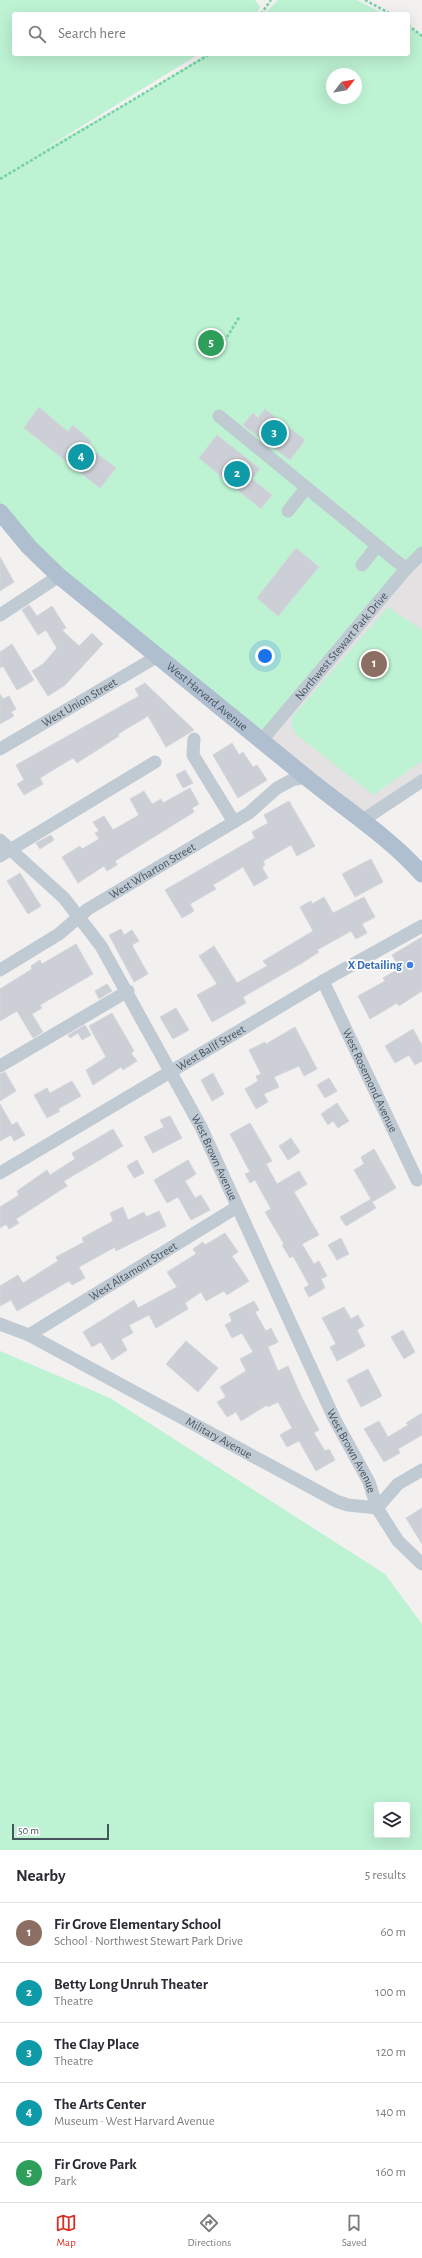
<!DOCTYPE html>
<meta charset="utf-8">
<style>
body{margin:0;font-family:"Alegreya Sans",sans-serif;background:#f7f7f7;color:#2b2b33}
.controls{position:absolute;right:12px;bottom:12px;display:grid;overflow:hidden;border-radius:4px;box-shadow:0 4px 16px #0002}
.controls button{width:36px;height:36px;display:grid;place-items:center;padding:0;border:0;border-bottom:1px solid #e1e1e2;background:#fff;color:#2b2b33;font:20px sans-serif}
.compass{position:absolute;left:326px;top:68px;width:36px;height:36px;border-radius:50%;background:#fff;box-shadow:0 4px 16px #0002;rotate:59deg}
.scale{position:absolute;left:12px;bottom:10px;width:97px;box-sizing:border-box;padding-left:4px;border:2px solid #47535f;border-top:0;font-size:11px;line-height:14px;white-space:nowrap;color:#47535f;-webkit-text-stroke:3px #fff;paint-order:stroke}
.you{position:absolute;left:265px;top:656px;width:14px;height:14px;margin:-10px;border:3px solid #fff;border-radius:50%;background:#1a73e8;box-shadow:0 0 0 6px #1a73e833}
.badge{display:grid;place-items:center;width:26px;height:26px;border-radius:50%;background:#d93025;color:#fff;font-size:13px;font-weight:700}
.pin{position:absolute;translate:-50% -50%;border:2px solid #fff;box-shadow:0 1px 4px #0006}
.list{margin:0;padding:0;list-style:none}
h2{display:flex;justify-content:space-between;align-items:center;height:52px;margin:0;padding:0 16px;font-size:17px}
h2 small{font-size:13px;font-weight:400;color:#7c7c81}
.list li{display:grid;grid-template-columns:26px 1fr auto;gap:12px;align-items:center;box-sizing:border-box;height:60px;padding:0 16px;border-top:1px solid #e1e1e2}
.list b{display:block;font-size:15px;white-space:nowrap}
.list p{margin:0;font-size:13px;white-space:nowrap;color:#7c7c81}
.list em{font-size:13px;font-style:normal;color:#7c7c81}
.icon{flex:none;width:22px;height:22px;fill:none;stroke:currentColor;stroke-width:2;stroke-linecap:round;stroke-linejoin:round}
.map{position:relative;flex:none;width:422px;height:1850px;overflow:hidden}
.search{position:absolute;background:#fff;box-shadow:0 4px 16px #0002;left:12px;right:12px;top:12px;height:44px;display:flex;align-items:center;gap:10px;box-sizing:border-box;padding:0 14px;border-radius:4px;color:#7c7c81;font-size:15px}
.sheet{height:352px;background:#fff}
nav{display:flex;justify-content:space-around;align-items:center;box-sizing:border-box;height:56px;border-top:1px solid #e1e1e2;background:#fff;font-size:11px;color:#7c7c81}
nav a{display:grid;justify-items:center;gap:2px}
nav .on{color:#d93025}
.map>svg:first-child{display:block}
.education{fill:#e4e1e2}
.green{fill:#bdf2d3;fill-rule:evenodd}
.building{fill:#cccfd5;stroke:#d4d6dc}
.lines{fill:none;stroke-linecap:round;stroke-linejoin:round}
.path{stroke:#73d2a5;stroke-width:2.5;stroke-dasharray:3 2;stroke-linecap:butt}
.minor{stroke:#c0cad3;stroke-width:13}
.major{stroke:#afbfd0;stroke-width:17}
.shop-dot{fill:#3f7fe0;stroke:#fff;stroke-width:1.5}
.labels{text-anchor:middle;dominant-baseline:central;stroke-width:3.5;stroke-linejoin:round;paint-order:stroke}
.street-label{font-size:12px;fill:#47535f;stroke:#fff}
.shop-label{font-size:12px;font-weight:bold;fill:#366cbe;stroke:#fff;text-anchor:end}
</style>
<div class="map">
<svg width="422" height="1850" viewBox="0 0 422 1850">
<rect width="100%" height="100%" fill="#f3f0f0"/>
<path class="education" d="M422 554V781L363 820 262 740Z"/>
<path class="green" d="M0 0H255L260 7 257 14H14V54H199L38 153 134 99 207 54H408V26L422 35V555L262 740 108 615 0 512ZM332 74H356V98H332Z
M278 0H357L384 14H264Z
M388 607 422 630V761L373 795 297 735 292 727V717Z
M0 1351 110 1398 385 1574 422 1624V1850H0ZM377 1805H407V1835H377Z"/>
<path class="building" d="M39 407 68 432 73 425 91 441 87 446 116 468 100 488 24 428Z
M265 409 305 440 290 460 243 425 253 413 258 418Z
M217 435 260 469 252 479 272 495 261 509 199 458Z
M296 548 319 567 278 616 257 598Z
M0 557 14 582 0 591Z
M29 605 37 616 52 606 66 628 62 630 79 646 92 633 103 644 65 685 48 696 32 671 43 664 57 648 46 630 38 635 22 610Z
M12 644 34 680 17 690 3 666 0 668V652Z
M145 683 194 730 166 747 148 716 118 734 119 736 77 763 73 758 40 778 43 784 24 795 17 784 24 780 16 765 139 696 135 689Z
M0 694 3 699 9 696 16 709 11 712 14 716 0 724Z
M232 743 239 755 243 752 253 767 257 765 267 780 238 798 213 755Z
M185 770 193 783 183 788 176 775Z
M190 788 199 804 192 808 194 812 115 861 117 865 107 871 104 866 78 883 62 857 80 846 82 849 99 839 95 833 99 831 93 822 104 816 113 830 139 815 130 799 144 791 152 804 161 799 163 803Z
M289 801 315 846 297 856 291 845 263 861 265 865 262 867 268 878 254 886 243 867 213 885 216 889 190 904 194 911 182 918 165 890 255 838 252 832 268 823 264 815Z
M51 835 54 840 40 849 36 843Z
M371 859 383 882 355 897 342 874Z
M20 873 41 906 28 914 7 881Z
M324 897 333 913 364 897 375 917 362 924 367 933 356 939 351 931 317 950 319 952 302 963 243 997 246 1003 212 1022 197 995 217 984 199 956 214 946 237 983 267 966 263 961 313 931 300 907 311 901 312 904Z
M121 929 124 935 132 930 139 941 132 945 148 974 134 982 109 935Z
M422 937V991L399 1006 397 1003 370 1019 358 996 385 981 383 978 400 968 392 955Z
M76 944 93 974 40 1005 42 1008 32 1014 43 1032 33 1038 17 1011 0 1021V989L32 969 31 966 40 960 42 964Z
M107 984 112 991 99 999 95 991Z
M176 1008 189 1030 173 1039 160 1017Z
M112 1013 134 1051 131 1053 137 1061 123 1070 121 1067 93 1085 86 1070 106 1057 89 1026Z
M85 1025 91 1035 82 1040 78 1033 70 1038 68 1035Z
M295 1027 317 1069 304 1076 299 1066 274 1077 279 1087 264 1094 268 1102 256 1109 245 1089 258 1081 256 1076 261 1074 249 1050 265 1042 266 1044Z
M413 1029 422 1045V1061L415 1065 409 1055 395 1063 385 1046Z
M5 1072 16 1091 0 1101V1074Z
M213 1073 224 1094 212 1101 201 1080Z
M329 1078 337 1091 325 1098 317 1085Z
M72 1081 81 1096 58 1109 60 1111 47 1118 34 1095 47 1088 50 1093Z
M337 1103 349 1121 338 1128 333 1121 328 1125 321 1114Z
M0 1104 12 1125 17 1122 25 1135 14 1141 11 1135 0 1141Z
M170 1116 182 1138 153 1153 144 1137 164 1127 160 1120Z
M250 1123 272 1161 266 1164 277 1184 299 1171 307 1184 294 1192 319 1235 302 1244 314 1264 319 1261 327 1276 321 1279 325 1288 309 1297 304 1288 309 1285 293 1256 290 1258 282 1245 284 1244 265 1212 271 1209 255 1180 250 1183 245 1174 250 1172 230 1134Z
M113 1129 123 1146 64 1181 67 1186 16 1219 19 1223 9 1229 6 1224 0 1228V1207L19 1195 17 1191 47 1170 50 1175 75 1159 72 1153Z
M291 1138 300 1152 288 1160 279 1146Z
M374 1149 396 1188 372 1202 376 1208 346 1226 340 1217 371 1199 354 1170 364 1164 361 1157Z
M137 1160 144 1173 134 1178 127 1166Z
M188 1160 196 1174 185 1181 195 1198 201 1195 210 1210 191 1220 178 1197 167 1203 154 1180Z
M123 1207 128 1220 144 1212 146 1217 159 1211 166 1226 116 1251 115 1247 79 1267 85 1278 72 1285 69 1281 17 1311 11 1300 0 1306V1286L18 1275 23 1283 58 1261 56 1257 84 1242 82 1238 113 1221 110 1213Z
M225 1233 238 1252 232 1256 249 1281 227 1295 224 1291 206 1301 201 1292 185 1303 188 1309 156 1328 149 1315 129 1325 133 1333 121 1339 127 1350 112 1360 101 1342 92 1347 83 1332 134 1300 138 1308 177 1287 167 1272 196 1254 193 1249 203 1242 205 1245Z
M341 1238 349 1254 337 1260 328 1245Z
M254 1301 259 1310 255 1312 266 1331 271 1328 278 1342 268 1347 278 1371 288 1366 302 1398 319 1430 314 1433 325 1451 329 1449 335 1460 316 1471 299 1441 287 1447 280 1435 292 1428 278 1402 268 1407 267 1405 241 1421 236 1412 227 1417 217 1402 226 1397 220 1387 246 1371 240 1359 253 1352 242 1333 232 1338 225 1325 232 1321 229 1314Z
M344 1307 351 1319 358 1315 364 1326 357 1330 365 1346 337 1361 330 1347 336 1344 322 1318Z
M403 1330 415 1352 404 1359 391 1337Z
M186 1341 218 1368 198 1392 166 1364Z
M368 1369 382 1396 361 1407 347 1380Z
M422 1413V1435L398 1449 400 1453 384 1462 364 1429 379 1421 388 1437 408 1425 406 1423Z
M422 1508V1544L406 1518Z"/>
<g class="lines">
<path class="path" d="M365 0 391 14
M261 14 271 0
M408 25 422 36
M0 179 210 54
M219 350 240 316"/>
<g class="minor">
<path d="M219 416 406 569"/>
<path d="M288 511 306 488"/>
<path d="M362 565 377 546"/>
<path d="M0 615 59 576"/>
<path d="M194 739 193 755 234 822"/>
<path id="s1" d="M262 740 406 569 422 553"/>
<path id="s2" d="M0 749 158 656"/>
<path d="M363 820 422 781"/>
<path id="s3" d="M0 840 64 898 101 946 201 1127 334 1418 369 1482 377 1508 398 1541 422 1564"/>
<path d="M0 856 155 762"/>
<path id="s4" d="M0 970 59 934 88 909 249 813 277 788 292 780 307 777"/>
<path id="s5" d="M323 981 417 1180"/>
<path d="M0 1066 128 991"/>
<path id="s6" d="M0 1173 323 981 422 926"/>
<path id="s7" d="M0 1324 29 1335 336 1501 348 1505 377 1508"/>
<path id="s8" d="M29 1335 237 1207"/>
<path d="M377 1508 398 1484 422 1470"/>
</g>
<path class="major" id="s9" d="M0 512 29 547 59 576C142 643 224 710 306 777 345 809 388 836 422 874"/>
</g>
<circle class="shop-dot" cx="410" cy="965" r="4"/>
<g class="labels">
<g class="street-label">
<text stroke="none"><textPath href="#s1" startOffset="123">Northwest Stewart Park Drive</textPath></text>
<text stroke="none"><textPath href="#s9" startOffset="278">West Harvard Avenue</textPath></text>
<text stroke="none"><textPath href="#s2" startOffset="92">West Union Street</textPath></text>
<text stroke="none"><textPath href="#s4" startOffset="182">West Wharton Street</textPath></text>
<text stroke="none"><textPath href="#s6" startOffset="245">West Ballf Street</textPath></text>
<text stroke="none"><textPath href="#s5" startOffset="110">West Rosemond Avenue</textPath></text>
<text stroke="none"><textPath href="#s3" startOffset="387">West Brown Avenue</textPath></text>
<text stroke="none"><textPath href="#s8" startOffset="122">West Altamont Street</textPath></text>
<text stroke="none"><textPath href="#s7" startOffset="247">Military Avenue</textPath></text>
<text stroke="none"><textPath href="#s3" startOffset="711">West Brown Avenue</textPath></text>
</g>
<g class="shop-label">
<text x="402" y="965">X Detailing</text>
</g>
</g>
</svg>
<div class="controls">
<button><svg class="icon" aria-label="layers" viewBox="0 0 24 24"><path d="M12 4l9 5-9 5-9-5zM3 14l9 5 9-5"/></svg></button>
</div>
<svg class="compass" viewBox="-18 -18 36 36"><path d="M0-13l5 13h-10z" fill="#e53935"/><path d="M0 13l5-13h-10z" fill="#7c7c81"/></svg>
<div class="scale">50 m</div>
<div class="you"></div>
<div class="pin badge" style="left:374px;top:664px;background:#8d6e63">1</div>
<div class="pin badge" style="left:237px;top:474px;background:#0f9aa8">2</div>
<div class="pin badge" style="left:274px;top:433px;background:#0f9aa8">3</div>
<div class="pin badge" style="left:81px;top:457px;background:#0f9aa8">4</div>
<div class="pin badge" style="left:211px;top:343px;background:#2e9e5b">5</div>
<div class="search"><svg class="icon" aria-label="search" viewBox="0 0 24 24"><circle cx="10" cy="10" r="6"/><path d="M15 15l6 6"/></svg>Search here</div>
</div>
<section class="sheet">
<h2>Nearby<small>5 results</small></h2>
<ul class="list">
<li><span class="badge" style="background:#8d6e63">1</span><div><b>Fir Grove Elementary School</b><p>School · Northwest Stewart Park Drive</p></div><em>60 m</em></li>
<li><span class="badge" style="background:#0f9aa8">2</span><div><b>Betty Long Unruh Theater</b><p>Theatre</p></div><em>100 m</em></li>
<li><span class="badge" style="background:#0f9aa8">3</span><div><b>The Clay Place</b><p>Theatre</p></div><em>120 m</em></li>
<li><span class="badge" style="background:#0f9aa8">4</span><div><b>The Arts Center</b><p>Museum · West Harvard Avenue</p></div><em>140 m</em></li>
<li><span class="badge" style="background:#2e9e5b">5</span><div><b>Fir Grove Park</b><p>Park</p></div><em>160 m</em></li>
</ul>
</section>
<nav>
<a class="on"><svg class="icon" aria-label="map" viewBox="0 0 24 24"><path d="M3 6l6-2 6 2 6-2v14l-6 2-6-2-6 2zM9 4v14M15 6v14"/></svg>Map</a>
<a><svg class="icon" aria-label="directions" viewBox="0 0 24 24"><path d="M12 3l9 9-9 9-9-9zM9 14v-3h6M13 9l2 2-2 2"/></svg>Directions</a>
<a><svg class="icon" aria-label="saved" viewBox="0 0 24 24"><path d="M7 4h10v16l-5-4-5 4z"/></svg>Saved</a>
</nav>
